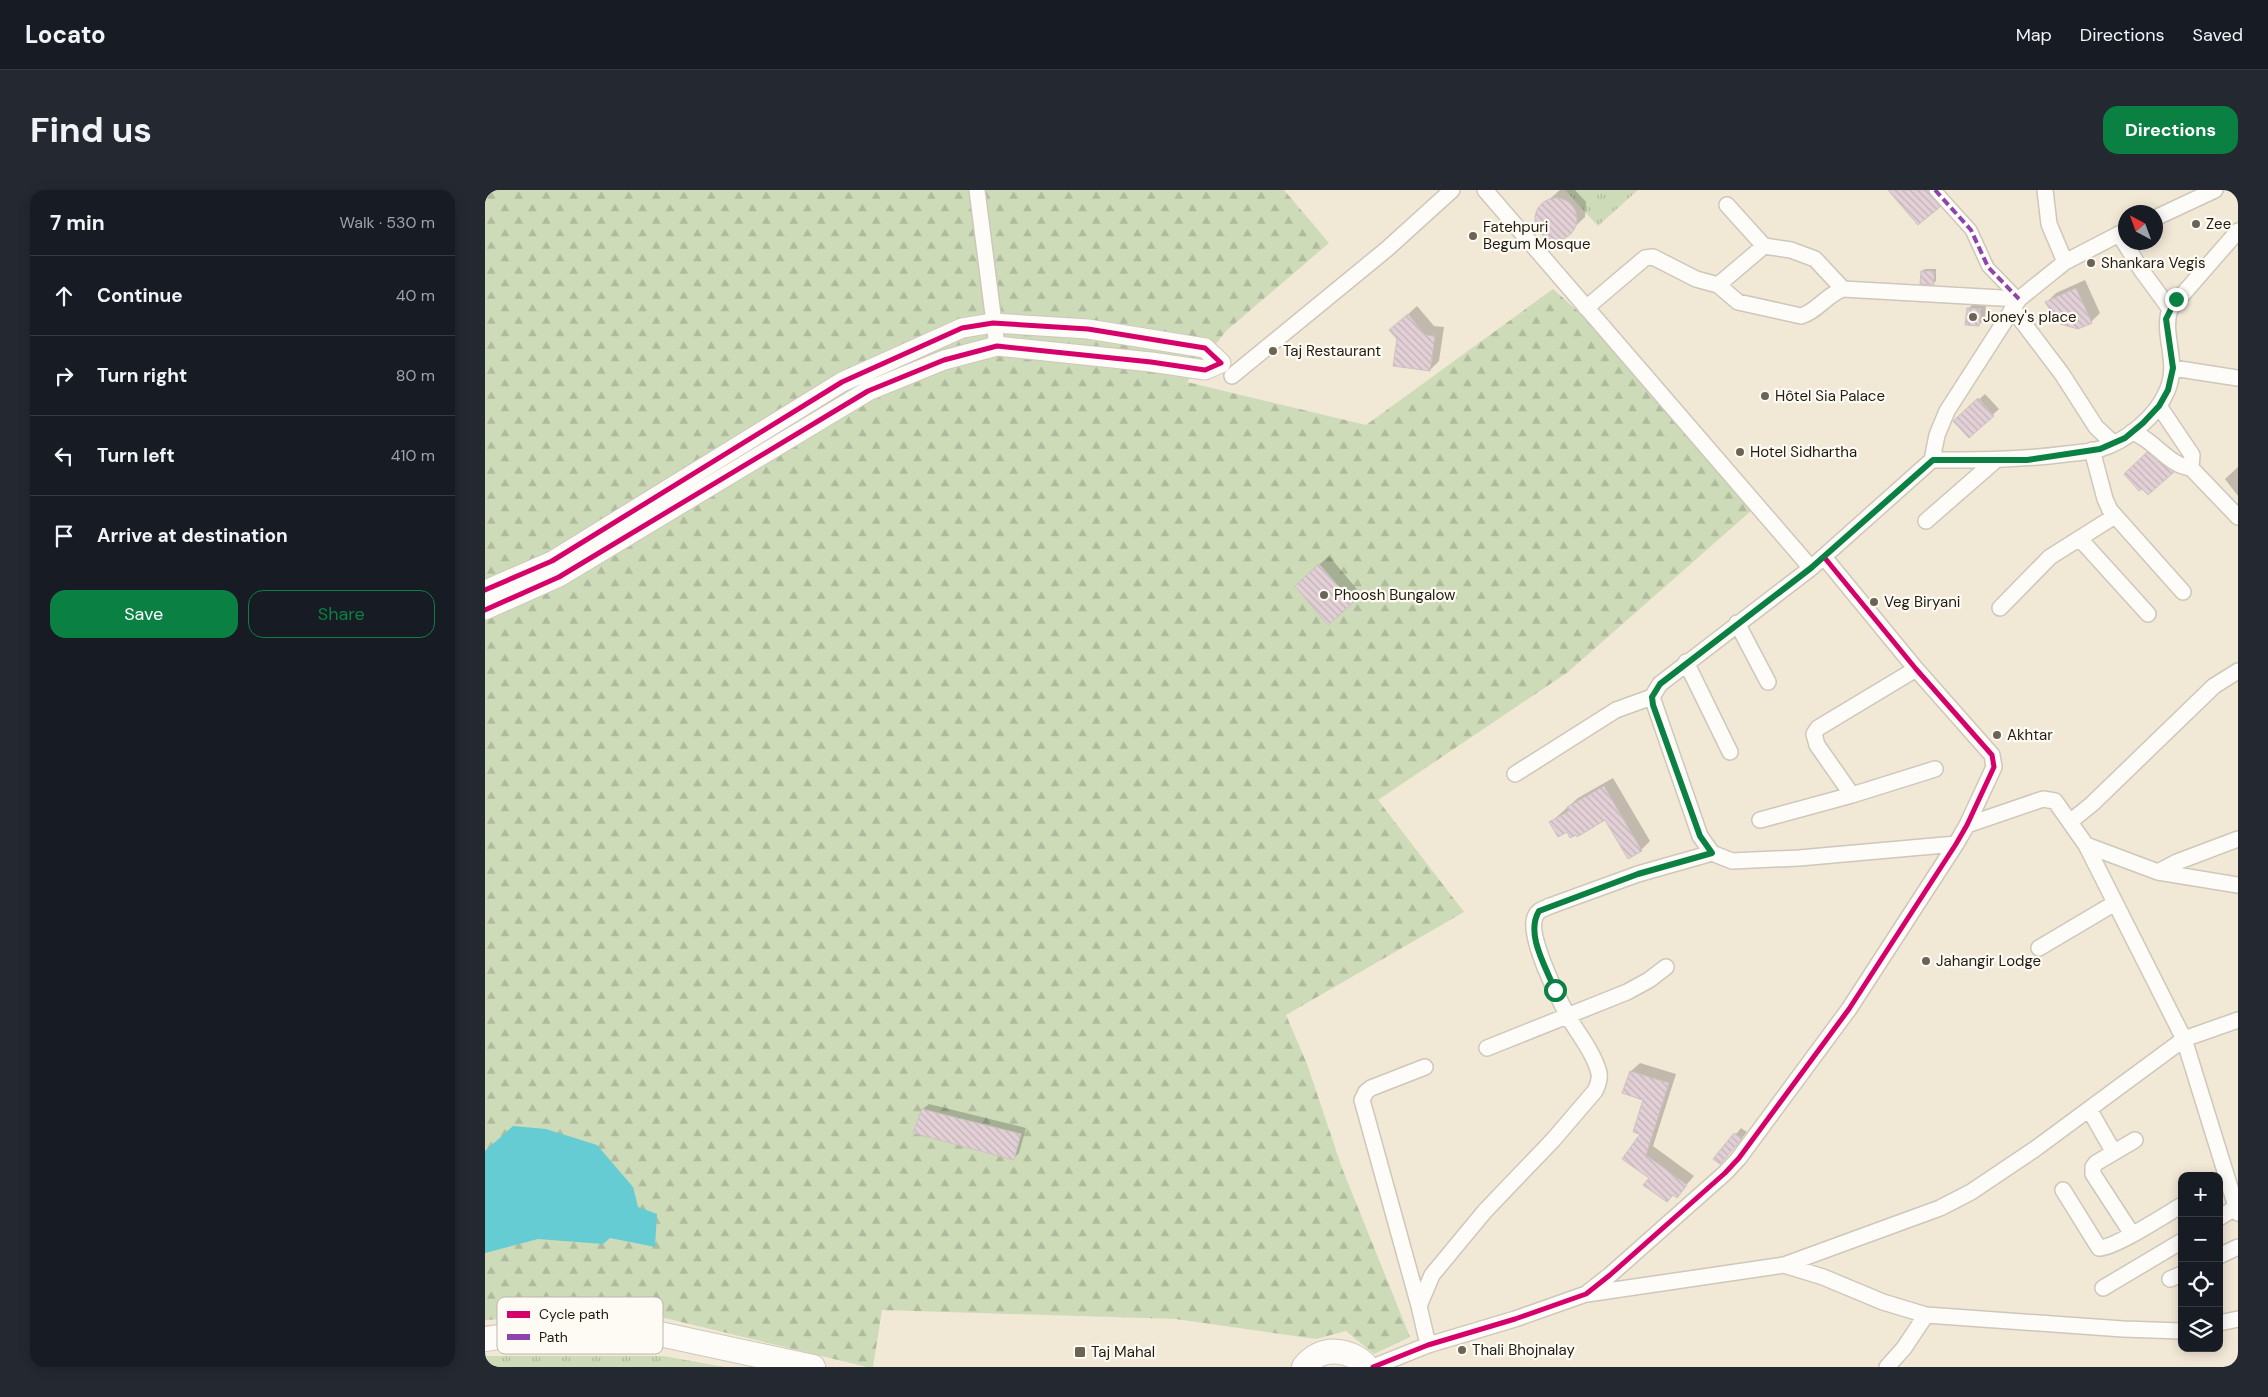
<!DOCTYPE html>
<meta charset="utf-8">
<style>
body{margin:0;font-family:"DM Sans",sans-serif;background:#242831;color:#f1f3f6}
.controls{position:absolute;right:15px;bottom:15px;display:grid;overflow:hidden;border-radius:10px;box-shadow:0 2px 12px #0003}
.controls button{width:45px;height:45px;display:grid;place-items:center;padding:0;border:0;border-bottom:1px solid #363941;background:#171b24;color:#f1f3f6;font:25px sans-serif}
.compass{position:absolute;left:1633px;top:15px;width:45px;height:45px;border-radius:50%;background:#171b24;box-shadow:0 2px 12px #0003;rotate:319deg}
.stop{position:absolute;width:15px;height:15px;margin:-11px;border:4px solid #0b8043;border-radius:50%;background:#fff}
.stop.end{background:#0b8043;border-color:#fff;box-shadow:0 1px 5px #0008}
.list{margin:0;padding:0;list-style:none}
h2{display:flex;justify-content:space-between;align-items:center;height:65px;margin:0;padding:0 20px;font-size:21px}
h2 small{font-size:16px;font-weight:400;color:#9ea1a6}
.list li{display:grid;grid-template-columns:32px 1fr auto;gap:15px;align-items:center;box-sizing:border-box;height:80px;padding:0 20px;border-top:1px solid #363941}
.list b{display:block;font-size:19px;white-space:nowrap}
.list em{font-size:16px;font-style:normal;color:#9ea1a6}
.actions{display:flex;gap:10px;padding:15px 20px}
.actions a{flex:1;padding:11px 0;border:1px solid #0b8043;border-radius:15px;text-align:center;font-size:18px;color:#0b8043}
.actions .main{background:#0b8043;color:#fff}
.icon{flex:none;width:28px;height:28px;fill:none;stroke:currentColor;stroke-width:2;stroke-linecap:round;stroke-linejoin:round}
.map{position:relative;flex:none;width:1753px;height:1177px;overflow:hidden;border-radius:15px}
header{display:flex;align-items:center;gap:30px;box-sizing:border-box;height:70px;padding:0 25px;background:#171b24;border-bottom:1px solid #363941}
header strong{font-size:24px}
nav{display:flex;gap:28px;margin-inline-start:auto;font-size:18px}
.intro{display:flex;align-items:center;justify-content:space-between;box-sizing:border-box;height:120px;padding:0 30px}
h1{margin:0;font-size:35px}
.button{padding:12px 22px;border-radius:15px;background:#0b8043;color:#fff;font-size:18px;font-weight:700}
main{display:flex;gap:30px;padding:0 30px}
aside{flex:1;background:#171b24;border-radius:15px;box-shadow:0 2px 12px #0003}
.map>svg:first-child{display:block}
.grass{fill:url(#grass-tufts)}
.forest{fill:url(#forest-firs)}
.water{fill:#66ccd3}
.shadow{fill:#0003}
.building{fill:url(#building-back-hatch);stroke:#ccc3c0}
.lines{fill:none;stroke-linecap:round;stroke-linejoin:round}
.pedestrian-casing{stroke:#cec7ba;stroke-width:14}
.minor-casing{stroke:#cec7ba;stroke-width:18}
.tertiary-casing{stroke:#cec7ba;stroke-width:21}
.primary-casing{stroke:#cec7ba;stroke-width:26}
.pedestrian{stroke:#fdfcf9;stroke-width:11}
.minor{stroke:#fdfcf9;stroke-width:15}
.tertiary{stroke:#fdfcf9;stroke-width:19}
.primary{stroke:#fdfcf9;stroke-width:24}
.quiet{stroke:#8e44ad;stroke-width:4;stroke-dasharray:8 4;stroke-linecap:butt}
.cycleway-casing{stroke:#fefaf4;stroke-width:8}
.cycleway{stroke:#d6006c;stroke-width:5}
.route{stroke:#0b8043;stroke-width:6}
.poi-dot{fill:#6b6355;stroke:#fefaf4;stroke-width:2}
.labels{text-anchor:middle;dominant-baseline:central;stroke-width:4.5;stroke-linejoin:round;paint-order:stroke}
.poi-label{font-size:15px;fill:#221c10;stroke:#fefaf4;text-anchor:start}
.key{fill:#fefaf4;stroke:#bcb7b0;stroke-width:1}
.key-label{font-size:14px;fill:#221c10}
</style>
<header>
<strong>Locato</strong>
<nav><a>Map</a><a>Directions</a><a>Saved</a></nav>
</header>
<div class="intro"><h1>Find us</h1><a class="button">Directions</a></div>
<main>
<aside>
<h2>7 min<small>Walk · 530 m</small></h2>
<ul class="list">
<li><svg class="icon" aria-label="ahead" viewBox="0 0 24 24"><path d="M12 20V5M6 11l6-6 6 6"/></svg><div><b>Continue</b></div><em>40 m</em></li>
<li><svg class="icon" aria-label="right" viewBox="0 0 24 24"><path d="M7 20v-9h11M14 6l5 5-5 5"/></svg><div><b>Turn right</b></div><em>80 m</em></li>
<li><svg class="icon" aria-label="left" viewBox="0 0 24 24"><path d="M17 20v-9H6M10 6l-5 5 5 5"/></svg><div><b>Turn left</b></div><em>410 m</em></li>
<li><svg class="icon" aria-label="arrive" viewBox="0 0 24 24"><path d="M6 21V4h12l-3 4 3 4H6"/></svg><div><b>Arrive at destination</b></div></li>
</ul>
<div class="actions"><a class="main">Save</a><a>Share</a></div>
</aside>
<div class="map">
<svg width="1753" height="1177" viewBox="0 0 1753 1177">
<defs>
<pattern id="grass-tufts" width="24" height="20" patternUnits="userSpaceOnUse" patternTransform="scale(1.25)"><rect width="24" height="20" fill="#cddbb8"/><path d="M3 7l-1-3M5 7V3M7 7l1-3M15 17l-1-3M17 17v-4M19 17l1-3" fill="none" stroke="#b0bb9d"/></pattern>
<pattern id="forest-firs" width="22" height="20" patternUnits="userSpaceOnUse" patternTransform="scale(1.25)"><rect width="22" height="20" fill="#cddbb8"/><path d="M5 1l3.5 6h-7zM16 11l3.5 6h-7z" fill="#b0bb9d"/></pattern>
<pattern id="building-back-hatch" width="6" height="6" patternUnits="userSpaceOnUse" patternTransform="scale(1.25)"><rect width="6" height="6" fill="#e2d0d6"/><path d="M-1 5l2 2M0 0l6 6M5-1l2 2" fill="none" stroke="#c2b2b7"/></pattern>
</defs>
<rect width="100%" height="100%" fill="#f2e8d6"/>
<path class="grass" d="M1080 0H1153L1113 36Z
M0 1166H178L240 1177H0Z"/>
<path class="forest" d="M0 0H799L844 53 741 141 702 192 881 235 1068 99 1097 125 1267 320 1083 482 893 610 979 722 801 825 822 874 857 978 925 1147 889 1164 861 1141 831 1149 691 1129 397 1120 388 1177H382L155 1122 0 1130Z"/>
<path class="water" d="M28 936 61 939 112 955 148 997 153 1017 172 1024 170 1057 125 1048 118 1054 53 1049 0 1063V961Z"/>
<path class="shadow" d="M1075 0H1090L1101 12 1100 27 1078 48 1062 47 1052 34 1053 19Z
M1403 0H1454L1461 9 1454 16Z
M1440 79H1451V91L1448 93 1437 81Z
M1600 90 1615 123 1606 132 1562 112 1571 103Z
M1489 113 1501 114 1500 129 1494 135 1483 119Z
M932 116 949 136 959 137 954 171 945 180 906 140Z
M1500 204 1514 219 1484 247 1476 226Z
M1672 254 1697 272 1688 281 1649 275Z
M1753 277V306L1740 289Z
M844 366 876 404 867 412 820 387Z
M1128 588 1165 651 1156 660 1121 628 1082 640 1066 632 1093 608Z
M1155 873 1191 884 1168 956 1209 986 1192 1006 1139 968 1157 943 1160 910 1146 881Z
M444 914 541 938 534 963 528 969 438 919Z
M1256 938 1262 942 1241 967 1230 969Z"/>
<path class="building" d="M1403 0H1443L1455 17 1433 35Z
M1050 29a21 21 0 1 1 42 0a21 21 0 1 1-42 0Z
M1436 81H1449V95L1435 94Z
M1591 98 1607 133 1593 139 1575 134 1560 112Z
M1482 118 1496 119 1494 136 1480 135Z
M923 124 940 145 950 146 945 181 908 176 912 149 904 140Z
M1493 208 1509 226 1484 248 1468 231Z
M1662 262 1689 282 1663 305 1657 299 1654 301 1639 284Z
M834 374 868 413 843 435 810 396Z
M1119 596 1157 661 1143 669 1120 630 1092 647 1091 645 1085 648 1082 642 1073 647 1064 632 1084 621 1082 617Z
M1145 881 1184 893 1161 965 1202 995 1192 1008 1188 1005 1182 1012 1158 995 1164 988 1137 969 1155 944 1148 942 1158 910 1137 903Z
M437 919 536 944 529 970 428 943Z
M1249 943 1257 949 1235 974 1228 969Z"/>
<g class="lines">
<g class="pedestrian-casing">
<path id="pedestrian" d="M1450 0 1486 40 1503 77 1534 109"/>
</g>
<g class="minor-casing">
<path id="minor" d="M492 0 512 156
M1000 0 1326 378
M1560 0 1564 34 1580 72
M1242 15 1279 56 1306 60 1330 69 1358 99
M1670 28 1730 0
M1634 44 1657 81 1685 119
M1233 95 1279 56
M1101 118 1160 68 1168 67 1211 89 1233 95 1253 112 1316 126C1333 121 1341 105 1358 99L1534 109
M1527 118 1577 184 1611 237 1628 253
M1688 178 1753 188
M747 186 902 59 967 0
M1674 216 1707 265 1706 278 1753 327
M1647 242C1670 250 1682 275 1706 278
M1607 260 1620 309 1625 320 1698 402
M1447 270C1492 270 1536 270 1581 264 1592 263 1604 262 1615 259 1642 251 1671 227 1682 201 1695 171 1676 145 1685 119L1753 41
M1441 331 1511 270
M1595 349 1663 424
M1515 418 1565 367 1630 326
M1252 433 1283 492
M1201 472 1245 562
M1030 584 1131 520 1167 507
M1367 605 1332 555 1329 544 1333 538 1431 479
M1275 630 1367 605 1450 579
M1586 631 1607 614 1729 496 1753 481
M1482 635 1558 609 1570 611 1601 655 1699 849 1753 1023
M1471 654 1314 668 1247 671 1227 663 1215 646 1167 507 1175 494 1326 378 1447 270 1452 245 1462 221 1534 109 1580 72 1640 41
M1601 655 1673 682 1753 695
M1673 682 1692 672 1753 649
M1554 758 1630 713
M1002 858 1142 802 1164 790 1181 777
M1604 919 1628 961
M1578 1000 1614 1058C1630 1058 1680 1025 1697 1015
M1734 1028 1751 1017
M1647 1044 1608 984V977L1611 973 1650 950
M1734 1066 1753 1057
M1299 1075 1338 1087 1398 1112 1441 1125 1638 1139 1697 1141
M1685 1089 1697 1084
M1618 1098 1697 1051
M1102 1104 1299 1075 1455 1018 1486 1002 1550 959 1699 849 1753 830
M934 1116 877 910 881 902 886 898 940 877
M1734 1133 1753 1129
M943 1155 934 1116 947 1085 1000 1021 1068 950 1110 901C1113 895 1115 889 1114 883 1109 863 1094 845 1084 828 1074 810 1042 746 1050 727 1053 720 1058 719 1065 716L1153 684 1227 663
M888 1177 943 1155 1030 1129 1101 1104 1125 1085 1240 983 1254 968 1364 819 1471 654 1482 635 1509 577 1507 565 1431 479 1339 367
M1402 1177 1419 1158 1441 1125"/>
</g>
<g class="tertiary-casing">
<path id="tertiary" d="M0 400 67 371 357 192 477 138 508 133 603 139 720 158 736 173 720 180 666 172 512 156 459 170 383 201 74 387 0 420"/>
</g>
<g class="primary-casing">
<path id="primary" d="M0 1149 56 1141 170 1143 328 1177
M819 1177C835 1155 866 1158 882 1177"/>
</g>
<use href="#pedestrian" class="pedestrian"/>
<use href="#minor" class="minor"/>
<use href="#tertiary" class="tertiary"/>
<use href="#primary" class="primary"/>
<path class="quiet" d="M1450 0 1486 40 1503 77 1534 109"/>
<g class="cycleway-casing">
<path id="cycleway" d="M0 400 67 371 357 192 477 138 508 133 603 139 720 158 736 173 720 180 666 172 512 156 459 170 383 201 74 387 0 420
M888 1177 943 1155 1030 1129 1101 1104 1125 1085 1240 983 1254 968 1364 819 1471 654 1482 635 1509 577 1507 565 1431 479 1339 367"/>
</g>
<use href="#cycleway" class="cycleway"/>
</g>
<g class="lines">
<path class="route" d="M1070 800C1061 777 1040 744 1054 721L1153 684 1227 663 1215 646 1168 515 1167 507 1175 494 1326 378 1448 270H1542L1615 259 1640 248 1658 233 1674 216 1683 200 1688 178 1681 129 1691 109"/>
</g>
<g class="poi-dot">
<circle cx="1711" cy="34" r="5"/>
<circle cx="988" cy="46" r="5"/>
<circle cx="1606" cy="73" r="5"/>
<circle cx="1488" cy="127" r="5"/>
<circle cx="788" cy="161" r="5"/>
<circle cx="1280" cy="206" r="5"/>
<circle cx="1255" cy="262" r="5"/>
<circle cx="839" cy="405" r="5"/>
<circle cx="1389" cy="412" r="5"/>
<circle cx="1512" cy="545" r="5"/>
<circle cx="1441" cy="771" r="5"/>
<circle cx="977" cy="1160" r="5"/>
<rect x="589" y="1156" width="12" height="12" rx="2.5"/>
</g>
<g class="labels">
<g class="poi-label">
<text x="1721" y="34">Zee</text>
<text x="998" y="37">Fatehpuri<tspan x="998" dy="17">Begum Mosque</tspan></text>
<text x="1616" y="73">Shankara Vegis</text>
<text x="1498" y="127">Joney's place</text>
<text x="798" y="161">Taj Restaurant</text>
<text x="1290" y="206">Hôtel Sia Palace</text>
<text x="1265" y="262">Hotel Sidhartha</text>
<text x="849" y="405">Phoosh Bungalow</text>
<text x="1399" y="412">Veg Biryani</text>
<text x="1522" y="545">Akhtar</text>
<text x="1451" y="771">Jahangir Lodge</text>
<text x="987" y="1160">Thali Bhojnalay</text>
<text x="606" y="1162">Taj Mahal</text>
</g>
</g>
<rect x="12" y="1107" width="166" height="57" rx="8" class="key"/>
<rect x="22" y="1121" width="23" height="7" fill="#d6006c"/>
<rect x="22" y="1144" width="23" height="6" fill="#8e44ad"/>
<g class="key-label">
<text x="54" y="1129">Cycle path</text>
<text x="54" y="1152">Path</text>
</g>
</svg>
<div class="controls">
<button>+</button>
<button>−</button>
<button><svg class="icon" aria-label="locate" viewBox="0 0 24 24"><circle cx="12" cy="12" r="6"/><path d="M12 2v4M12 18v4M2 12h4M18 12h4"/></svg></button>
<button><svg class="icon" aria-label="layers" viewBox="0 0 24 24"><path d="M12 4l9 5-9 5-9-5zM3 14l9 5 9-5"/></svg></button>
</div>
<svg class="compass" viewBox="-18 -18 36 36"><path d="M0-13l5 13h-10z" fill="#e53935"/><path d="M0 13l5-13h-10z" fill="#9ea1a6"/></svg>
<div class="stop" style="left:1070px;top:800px"></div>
<div class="stop end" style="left:1691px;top:109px"></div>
</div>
</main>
